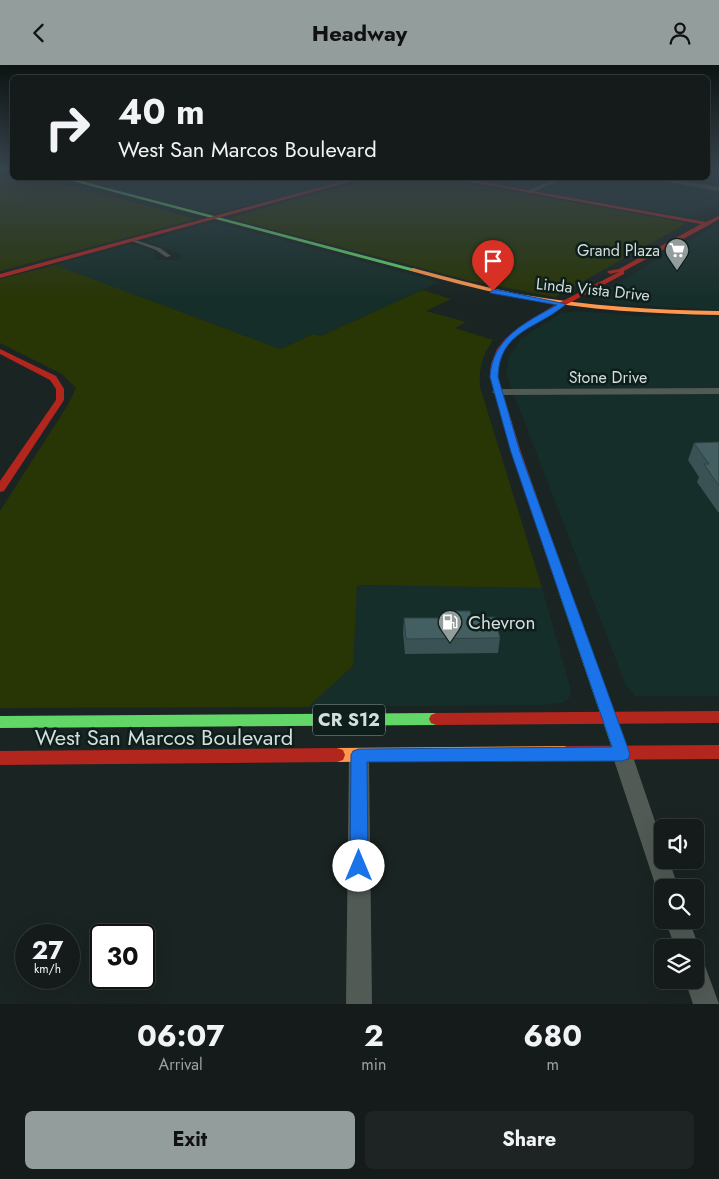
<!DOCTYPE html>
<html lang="en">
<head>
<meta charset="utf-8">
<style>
	:root { --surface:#141b1a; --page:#1d2423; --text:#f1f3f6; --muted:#9da1a2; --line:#333939; --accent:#939d9b }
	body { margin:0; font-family:Jost,sans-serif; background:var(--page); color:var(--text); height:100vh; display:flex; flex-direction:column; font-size:19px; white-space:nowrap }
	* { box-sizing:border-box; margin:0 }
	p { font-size:16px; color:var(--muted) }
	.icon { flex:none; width:28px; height:28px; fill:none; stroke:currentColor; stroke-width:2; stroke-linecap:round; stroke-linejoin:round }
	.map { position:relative; height:939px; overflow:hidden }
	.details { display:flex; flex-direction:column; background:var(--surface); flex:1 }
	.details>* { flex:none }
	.top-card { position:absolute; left:10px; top:10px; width:700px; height:105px; border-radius:8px; box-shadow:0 5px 20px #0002,0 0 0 1px var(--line); background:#141b1a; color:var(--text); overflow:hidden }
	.fabs { position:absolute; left:654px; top:754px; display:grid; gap:10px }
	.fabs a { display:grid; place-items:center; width:50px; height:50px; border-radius:8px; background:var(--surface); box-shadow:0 5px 20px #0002,0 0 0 1px var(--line); font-size:25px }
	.speed { position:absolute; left:15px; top:859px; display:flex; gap:10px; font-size:25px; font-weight:700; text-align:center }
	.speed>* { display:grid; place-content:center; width:65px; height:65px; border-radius:50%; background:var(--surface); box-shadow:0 5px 20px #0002,0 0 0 1px var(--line); line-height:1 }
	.speed small { font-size:12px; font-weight:400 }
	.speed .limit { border:2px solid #111; border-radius:8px; background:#fff; color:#111 }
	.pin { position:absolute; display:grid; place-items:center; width:42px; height:42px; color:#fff; margin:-51px -21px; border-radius:50% 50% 50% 0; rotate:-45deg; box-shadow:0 0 5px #0007 }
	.pin .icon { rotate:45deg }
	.me { position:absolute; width:55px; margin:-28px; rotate:0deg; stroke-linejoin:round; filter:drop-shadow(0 0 4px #0008) }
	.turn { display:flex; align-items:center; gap:18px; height:105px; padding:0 25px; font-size:22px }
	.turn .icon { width:65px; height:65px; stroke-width:2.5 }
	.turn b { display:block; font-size:35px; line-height:42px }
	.eta { display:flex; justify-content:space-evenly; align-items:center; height:85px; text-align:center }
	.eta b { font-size:30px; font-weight:700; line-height:35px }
	.cta { display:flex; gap:10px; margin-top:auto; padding:10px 25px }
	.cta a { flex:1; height:58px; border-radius:8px; background:var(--accent); color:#111; font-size:20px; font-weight:700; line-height:58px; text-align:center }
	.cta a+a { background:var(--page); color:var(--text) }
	header { display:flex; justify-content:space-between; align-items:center; height:65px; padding:0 25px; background:var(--accent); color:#111; font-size:22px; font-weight:700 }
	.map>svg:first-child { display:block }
	.built { fill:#162e29 }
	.green { fill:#283505 }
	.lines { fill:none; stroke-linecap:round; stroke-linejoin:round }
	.street { fill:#515a54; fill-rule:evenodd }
	.fast { fill:#63d668; fill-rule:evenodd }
	.slow { fill:#ff974d; fill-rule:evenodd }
	.jam { fill:#b3261e; fill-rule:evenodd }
	.wall { fill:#3a5253 }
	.building { fill:#435f61; stroke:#2f4244 }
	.route { fill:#1a73e8; stroke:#114b97 }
	.labels { text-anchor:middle; stroke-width:5; stroke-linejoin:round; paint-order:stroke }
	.far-poi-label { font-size:16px; fill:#d4dedc; stroke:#0d1e1b; text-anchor:end }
	.far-street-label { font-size:16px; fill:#d4dedc; stroke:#0d1e1b }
	.shield { fill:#0d1e1b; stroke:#98a4a2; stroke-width:1 }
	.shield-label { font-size:18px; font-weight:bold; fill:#d4dedc }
	.poi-label { font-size:19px; fill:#d4dedc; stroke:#0d1e1b; text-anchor:start }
	.near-street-label { font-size:22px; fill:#d4dedc; stroke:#0d1e1b }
</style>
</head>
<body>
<header><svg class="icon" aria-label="back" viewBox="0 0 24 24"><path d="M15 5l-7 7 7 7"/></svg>Headway<svg class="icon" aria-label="person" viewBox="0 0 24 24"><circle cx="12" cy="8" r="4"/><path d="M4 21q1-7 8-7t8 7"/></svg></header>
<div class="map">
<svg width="719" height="939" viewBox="0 0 719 939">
	<rect width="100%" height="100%" fill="#1a2422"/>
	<g class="built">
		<path d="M708,103H719V138L693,153L461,113L708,112Z"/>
		<path d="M83,112L357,113L213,149L73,115Z"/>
		<path d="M207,158H218L439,217L321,271L314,269L280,284L53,200L131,179L153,185L156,195H177L183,190L146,176Z"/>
		<path d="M719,158V245L613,239L593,233Z"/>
		<path d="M577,246L641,251H719V631H635L626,621L506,309L509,291L522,273L561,248Z"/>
		<path d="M356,520L542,523L571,625L570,632L563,638L542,640L308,642L352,601Z"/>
	</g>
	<g class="green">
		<path d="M12,105V112L42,113L197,154L0,206V107Z"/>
		<path d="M433,112L682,157L685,159L555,232L467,215L229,153L373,113Z"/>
		<path d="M55,200L280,284L314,269L321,271L422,225L451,234L426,246L466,257L455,263L493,275C482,291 479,303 480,322L542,523L357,520L353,601L308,642L0,643V446L69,338L76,323L62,309L0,278V214Z"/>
	</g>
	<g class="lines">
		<g class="street">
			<path d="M639,112H654L719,122V126Z"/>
			<path d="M555,114L557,117L529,128L524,127Z"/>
			<path d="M132,174L160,183L171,191L166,192L156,185L132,176Z"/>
			<path d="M719,323V329L497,330L492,327L497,324Z"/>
			<path d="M622,681L629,683L632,689L662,777V795H669L678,822H662V831L659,830L656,822L612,689L615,683Z"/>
			<path d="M359,683L366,685L369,691L372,939H346L349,691L352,685Z"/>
			<path d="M665,855H689L699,882L695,890V882H675Z"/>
			<path d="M695,895L704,898L719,939H693L685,915H695Z"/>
		</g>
		<g class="fast">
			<path d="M12,103V104L0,106V104Z"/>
			<path d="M66,112L415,204L416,205L411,206L57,112Z"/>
			<path d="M564,521L568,522L570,525L630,689L628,694L622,696L616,694L614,689L558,525L560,522Z"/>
			<path d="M436,648L441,650L443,654L441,658L436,660L0,663V651Z"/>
		</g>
		<g class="slow">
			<path d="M413,203C450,213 487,223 525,230C589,241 654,245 719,246V250C653,249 587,245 522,233C484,226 448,216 411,206L410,205Z"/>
			<path d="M567,681L573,683L575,688L573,693L567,695L337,697L331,695L329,690L331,685L337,683Z"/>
		</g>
		<g class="jam">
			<path d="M358,112H367L0,213V209Z"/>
			<path d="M443,112H455L706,157L719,151V154L709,160L624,206V209L558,244L524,265L511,276L504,286L499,299L498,312L521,387L570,525L568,528H560L558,525L511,387L490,312L491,299L497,284L506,273L519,262L553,241L619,207L610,209L607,207L608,206L619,204L701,159Z"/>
			<path d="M0,284L56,311L64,324V335L4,426L0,427V416L56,335V324L50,315L0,289Z"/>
			<path d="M719,646V658L436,660L431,658L429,654L431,650L436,648Z"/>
			<path d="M719,680V694L567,695L561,693L559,688L561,683L567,681Z"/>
			<path d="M337,683L343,685L345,690L343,695L337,697L0,700V686Z"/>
		</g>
	</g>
	<g class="wall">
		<path d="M719,377V447H718L697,417L699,412L688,395L694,378Z"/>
		<path d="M451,546L471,553L500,573L498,588L405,589L403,568L404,553H451Z"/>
	</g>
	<g class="building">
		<path d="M719,377V421L704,399H709L694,378Z"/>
		<path d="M451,546H470L471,553L495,552L500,573L406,574L404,553H452Z"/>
	</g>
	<linearGradient id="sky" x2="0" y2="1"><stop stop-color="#0e1413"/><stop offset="0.44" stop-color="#38454f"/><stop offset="1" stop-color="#38454f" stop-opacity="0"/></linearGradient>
	<rect width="719" height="235" fill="url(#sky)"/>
	<path class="route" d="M493,224L566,239C538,264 499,265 498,312L520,387L630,689L628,694L622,696L367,697L368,801L365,807L359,810L352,807L350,801L351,690L353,686L359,684L612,682L511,387L490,312C492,273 526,257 557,240L490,228Z"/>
	<defs>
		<g id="supermarket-pin" transform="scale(1.25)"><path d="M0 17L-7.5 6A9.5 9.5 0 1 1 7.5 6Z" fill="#939d9b" stroke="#0d1e1b"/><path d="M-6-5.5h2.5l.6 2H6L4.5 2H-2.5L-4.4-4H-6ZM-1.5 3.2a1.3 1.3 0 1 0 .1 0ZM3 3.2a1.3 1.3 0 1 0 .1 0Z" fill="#fff"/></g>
		<g id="fuel-pin" transform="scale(1.25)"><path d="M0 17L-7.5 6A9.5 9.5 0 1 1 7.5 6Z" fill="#939d9b" stroke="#0d1e1b"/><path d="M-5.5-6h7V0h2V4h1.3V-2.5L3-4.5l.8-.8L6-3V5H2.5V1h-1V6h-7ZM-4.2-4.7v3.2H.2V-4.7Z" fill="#fff"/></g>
	</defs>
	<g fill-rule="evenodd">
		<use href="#supermarket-pin" x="677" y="185"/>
		<use href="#fuel-pin" x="450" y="557"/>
	</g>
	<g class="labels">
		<g class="far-poi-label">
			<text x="660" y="191">Grand Plaza</text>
		</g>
		<g class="far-street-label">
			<text transform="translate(593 224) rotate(6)" y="6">Linda Vista Drive</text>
			<text x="608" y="318">Stone Drive</text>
		</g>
		<rect class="shield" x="313" y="639.5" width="72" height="31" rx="4"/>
		<g class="shield-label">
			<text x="349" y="661">CR S12</text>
		</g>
		<g class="poi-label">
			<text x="468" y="564">Chevron</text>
		</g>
		<g class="near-street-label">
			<text x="164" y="680">West San Marcos Boulevard</text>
		</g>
	</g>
</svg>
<div class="fabs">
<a><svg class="icon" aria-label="sound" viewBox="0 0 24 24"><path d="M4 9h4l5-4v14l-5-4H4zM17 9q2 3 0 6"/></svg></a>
<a><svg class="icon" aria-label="search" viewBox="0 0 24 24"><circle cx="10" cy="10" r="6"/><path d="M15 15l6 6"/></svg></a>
<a><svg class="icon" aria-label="layers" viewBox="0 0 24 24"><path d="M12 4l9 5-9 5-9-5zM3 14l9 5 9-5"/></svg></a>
</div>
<div class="speed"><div>27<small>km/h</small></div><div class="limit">30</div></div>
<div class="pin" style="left:493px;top:226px;background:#d93025"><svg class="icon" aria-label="arrive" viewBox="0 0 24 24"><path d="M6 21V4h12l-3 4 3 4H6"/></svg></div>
<svg class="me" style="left:359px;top:801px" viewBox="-20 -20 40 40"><circle r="19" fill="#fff"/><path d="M0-13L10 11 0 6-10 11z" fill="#1a73e8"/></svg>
<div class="top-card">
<div class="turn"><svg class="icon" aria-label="right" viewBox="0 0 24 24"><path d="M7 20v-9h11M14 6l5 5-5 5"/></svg><div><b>40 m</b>West San Marcos Boulevard</div></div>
</div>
</div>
<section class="details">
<div class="eta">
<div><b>06:07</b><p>Arrival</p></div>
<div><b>2</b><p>min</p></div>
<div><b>680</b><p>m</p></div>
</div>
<div class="cta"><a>Exit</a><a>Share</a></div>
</section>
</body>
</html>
